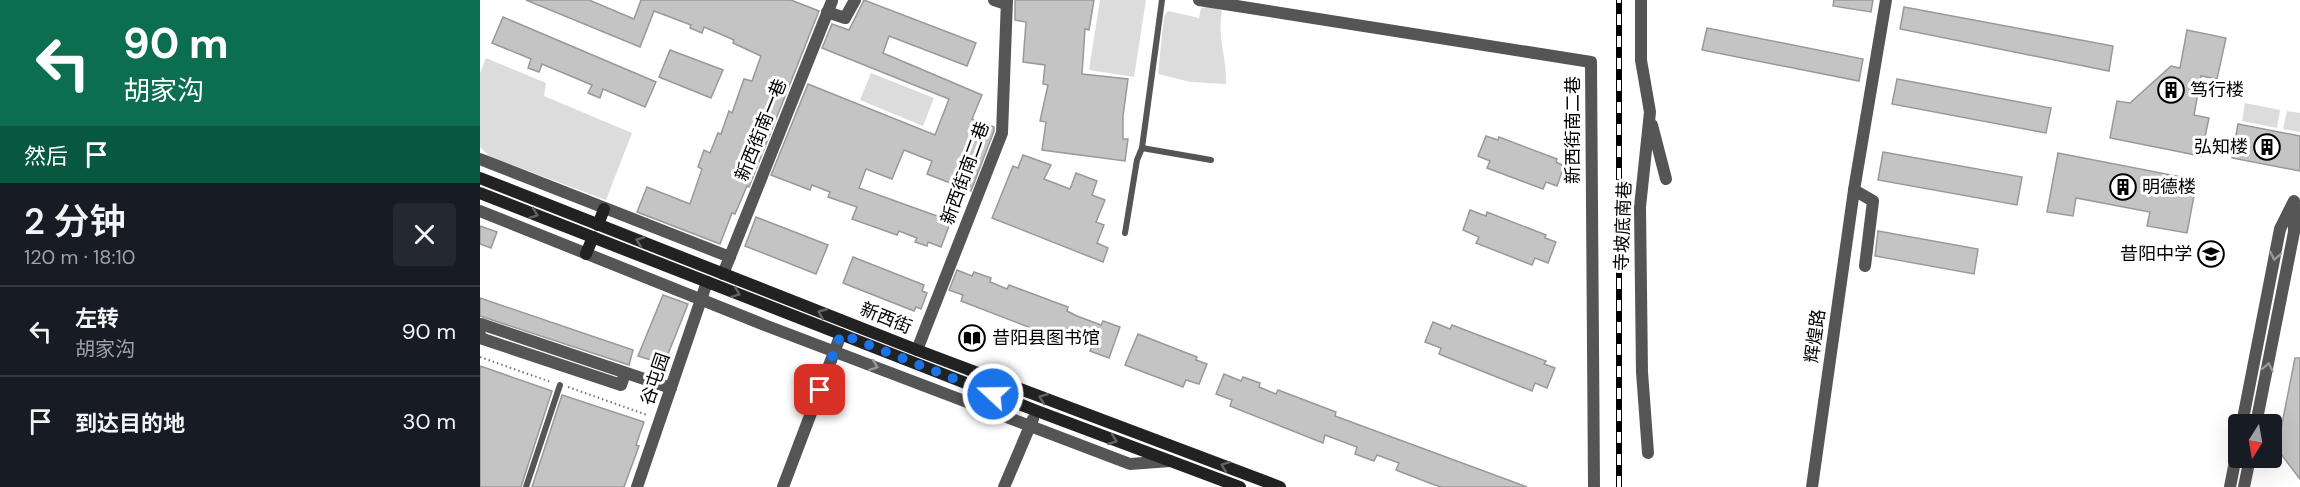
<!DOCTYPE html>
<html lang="zh">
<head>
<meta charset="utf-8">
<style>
	:root { --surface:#171b24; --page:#242831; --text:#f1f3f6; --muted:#9ea1a6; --line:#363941 }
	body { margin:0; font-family:"DM Sans","Noto Sans SC",sans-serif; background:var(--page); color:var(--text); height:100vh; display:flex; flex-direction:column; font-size:22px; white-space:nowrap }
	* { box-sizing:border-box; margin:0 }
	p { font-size:20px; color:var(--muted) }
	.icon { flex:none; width:33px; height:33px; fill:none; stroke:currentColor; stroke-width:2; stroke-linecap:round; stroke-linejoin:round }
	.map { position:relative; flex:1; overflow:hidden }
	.sheet { display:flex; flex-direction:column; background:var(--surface); width:480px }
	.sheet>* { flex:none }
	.guide { background:#0b6e4f; color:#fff; overflow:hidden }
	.needle { width:39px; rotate:191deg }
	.fabs { position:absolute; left:1748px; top:414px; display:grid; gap:12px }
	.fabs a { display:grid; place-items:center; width:54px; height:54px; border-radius:6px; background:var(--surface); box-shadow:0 6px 24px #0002; font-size:30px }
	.pin { position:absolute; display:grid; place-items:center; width:51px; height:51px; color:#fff; margin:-26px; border-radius:12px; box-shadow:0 3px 9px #0006 }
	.me { position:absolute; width:66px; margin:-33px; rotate:291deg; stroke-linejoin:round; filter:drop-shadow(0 0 4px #0008) }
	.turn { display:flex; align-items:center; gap:21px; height:126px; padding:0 24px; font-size:27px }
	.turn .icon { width:78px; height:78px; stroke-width:2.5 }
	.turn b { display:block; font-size:42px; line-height:51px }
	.then { display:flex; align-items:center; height:57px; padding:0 24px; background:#0003; gap:12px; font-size:22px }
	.round { display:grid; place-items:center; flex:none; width:63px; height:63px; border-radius:6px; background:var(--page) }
	.overview { display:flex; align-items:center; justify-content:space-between; height:102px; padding:0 24px }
	h1 { font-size:36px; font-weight:600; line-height:45px }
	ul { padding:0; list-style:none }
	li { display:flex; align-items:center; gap:18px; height:90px; padding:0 24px; border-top:2px solid var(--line) }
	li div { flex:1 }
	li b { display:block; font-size:22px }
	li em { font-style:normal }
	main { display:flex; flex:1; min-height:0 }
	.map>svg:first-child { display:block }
	.green { fill:#dcdcdc }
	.building { fill:#c4c4c4; stroke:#999; stroke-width:1.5 }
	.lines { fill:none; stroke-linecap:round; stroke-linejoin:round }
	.path { stroke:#777; stroke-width:2; stroke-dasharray:1.5 3; stroke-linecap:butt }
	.service { stroke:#555; stroke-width:6 }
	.minor { stroke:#555; stroke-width:12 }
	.tertiary { stroke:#555; stroke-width:12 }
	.secondary { stroke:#222; stroke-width:12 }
	.rail-casing { stroke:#000; stroke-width:6 }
	.rail { stroke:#fff; stroke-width:4; stroke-dasharray:11; stroke-linecap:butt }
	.oneway { stroke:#646464 }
	.oneway2 { stroke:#999 }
	.route { stroke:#1a73e8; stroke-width:10; stroke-dasharray:0 18 }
	.labels { text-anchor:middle; stroke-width:6; stroke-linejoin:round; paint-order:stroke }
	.poi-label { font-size:18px; fill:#000; stroke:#fff; text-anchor:start }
	.street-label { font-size:18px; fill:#000; stroke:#fff }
</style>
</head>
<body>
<main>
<section class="sheet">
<div class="guide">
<div class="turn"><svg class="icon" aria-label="left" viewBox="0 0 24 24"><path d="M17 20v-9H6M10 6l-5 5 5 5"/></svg><div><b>90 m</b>胡家沟</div></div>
<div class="then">然后<svg class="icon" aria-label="arrive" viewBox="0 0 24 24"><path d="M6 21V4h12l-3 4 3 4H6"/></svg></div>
</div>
<div class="overview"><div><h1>2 分钟</h1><p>120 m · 18:10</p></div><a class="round"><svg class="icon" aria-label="close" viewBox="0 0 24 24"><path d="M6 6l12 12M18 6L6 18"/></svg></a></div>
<ul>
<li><svg class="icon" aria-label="left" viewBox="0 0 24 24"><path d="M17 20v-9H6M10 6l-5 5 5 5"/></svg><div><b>左转</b><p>胡家沟</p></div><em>90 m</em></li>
<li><svg class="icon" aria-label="arrive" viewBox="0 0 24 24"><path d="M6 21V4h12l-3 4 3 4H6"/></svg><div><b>到达目的地</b></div><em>30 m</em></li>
</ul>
</section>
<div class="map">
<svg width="1820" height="487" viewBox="0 0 1820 487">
	<rect width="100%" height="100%" fill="#fff"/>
	<g class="green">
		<path d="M620,0H666L654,77L609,70Z"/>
		<path d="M732,6L742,11C737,40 747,56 746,84L711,82L678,74L684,16L688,11L719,18L721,8Z"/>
		<path d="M6,58L66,83L64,96L152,133L126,200L9,156L0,147V73Z"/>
		<path d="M391,73L454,98L443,126L380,100Z"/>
		<path d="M1765,103L1800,110L1797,128L1762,121Z"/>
		<path d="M1807,111L1820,113V132L1803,129Z"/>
	</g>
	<g class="building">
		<path d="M46,0H109L154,19L161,0H311L339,11L269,187L267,186L255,214L252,213L240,244L157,212L167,187L210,204L222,169L218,167L224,150L230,153L238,133L241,134L249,111L252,113L264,79L272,81L281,56L253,43L254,40L224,27L222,33L210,28L211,25L174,11L160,47Z"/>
		<path d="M384,0L496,43L487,66L409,36L403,53L502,95L492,119L514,127V131L491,191L447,174L452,161L424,150L412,179L386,169L379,188L471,221L461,247L448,242L447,246L435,242L437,238L419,231L417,235L372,219L377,207L348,197L350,192L332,185L330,190L291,175L328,84L455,135L469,99L342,48L352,24L369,30Z"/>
		<path d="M535,0H614L609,30L605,29L602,74L648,79L643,116V139H648L645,161L562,150L566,122L560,121L568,85L563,84L565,65L543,62L546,22L535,20Z"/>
		<path d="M1354,0H1393L1391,12L1353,6Z"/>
		<path d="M1424,7L1633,46L1629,71L1420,29Z"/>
		<path d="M23,17L176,82L165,107L123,89L120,98L108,93L112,85L62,64L59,72L48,68L51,59L12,43Z"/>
		<path d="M1227,28L1383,59L1379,81L1222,50Z"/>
		<path d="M1707,30L1746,38L1737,79L1721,76L1714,115L1729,118L1721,156L1630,138L1637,101L1650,103L1691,66L1700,68Z"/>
		<path d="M190,50L243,70L231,98L179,77Z"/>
		<path d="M1417,79L1571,108L1566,133L1412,104Z"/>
		<path d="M1758,124L1820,136V171L1752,158Z"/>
		<path d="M1006,136L1018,140L1019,137L1077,159L1076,162L1084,166L1077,186L1066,182L1063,189L1007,168L1010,161L998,156Z"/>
		<path d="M1403,152L1542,177L1537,205L1398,180Z"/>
		<path d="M1578,153L1717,180L1707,233L1667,226L1670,212L1596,198L1593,216L1567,212Z"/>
		<path d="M543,155L571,165L564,179L590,189L596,173L617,181L612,195L625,200L616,222L624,225L617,243L628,248L623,262L512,218L533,166L538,168Z"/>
		<path d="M990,210L1006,216L1007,212L1066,235L1065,238L1076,242L1068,263L1055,258L1052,265L996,243L999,237L983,230Z"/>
		<path d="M276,217L348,245L336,274L265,246Z"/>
		<path d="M0,226L17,232L11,248L0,244Z"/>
		<path d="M1398,231L1498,249L1494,274L1395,256Z"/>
		<path d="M373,257L444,285L442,291L447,293L441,309L436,307L434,311L363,283Z"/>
		<path d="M477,270L492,276L494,272L511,278L510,282L527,289L529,285L588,307L587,311L597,316L621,325L623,321L640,327L629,358L610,351L612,344L596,338L577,330L574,337L481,301L483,295L469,290Z"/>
		<path d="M183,295L208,304L184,364L158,356Z"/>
		<path d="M0,298L153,350L149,365L0,316Z"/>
		<path d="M953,322L970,329L972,325L1066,361L1064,364L1075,368L1067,388L1055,383L1052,391L959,354L961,348L945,342Z"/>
		<path d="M658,334L717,357L716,360L727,364L719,384L706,380L703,387L645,365Z"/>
		<path d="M1815,358H1820V479L1797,449Z"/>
		<path d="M0,366L72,391L41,487H0Z"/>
		<path d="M744,374L761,381L763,377L780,383L779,387L796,394L798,390L856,412L855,416L1047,487H961L952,484L916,470L919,463L897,455L894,461L875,454L877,447L845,435L843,443L750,406L752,400L736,394Z"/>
		<path d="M82,395L164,422L156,445L159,446L144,487H52Z"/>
	</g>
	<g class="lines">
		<g class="path">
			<path d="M0,357L71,382"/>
			<path d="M88,387L167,415"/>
		</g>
		<g class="service">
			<path d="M682,0L662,148L731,160"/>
			<path d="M645,233L657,160L662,148"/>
			<path d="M46,487L80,385"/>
		</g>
		<g class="minor">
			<path d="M514,0L526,4"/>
			<path d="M719,0L1111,62L1114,487"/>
			<path d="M1161,0V60L1170,112L1160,207L1162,372L1168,453"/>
			<path d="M347,12L365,18L375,0"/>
			<path d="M1172,125L1186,179"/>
			<path d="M1385,266L1393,201L1374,190L1406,0"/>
			<path d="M243,274L352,1"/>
			<path d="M0,328L1,324L191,388"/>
			<path d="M0,335L3,339L141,385L145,373"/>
			<path d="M437,350L522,133L527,0"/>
			<path d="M1762,424L1800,229L1814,201"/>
			<path d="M1776,424L1814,232V204"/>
			<path d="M157,487L227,282"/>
			<path d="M303,487L361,334"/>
			<path d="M1750,487L1758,446"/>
			<path d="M1764,487L1770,458"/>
		</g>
		<g class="tertiary">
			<path d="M0,159L250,257"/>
			<path d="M0,211L287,326L650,464L690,461"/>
			<path d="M524,487L553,419"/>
			<path d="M1332,487L1374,190"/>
		</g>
		<g class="secondary">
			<path d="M0,178L437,350L800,487"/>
			<path d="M0,193L557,411L760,487"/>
			<path d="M118,225L124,209"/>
			<path d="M106,254L113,237"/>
		</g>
		<g class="rail-casing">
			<path id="rail" d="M1139,487V0"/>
		</g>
		<use href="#rail" class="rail"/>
	</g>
	<defs><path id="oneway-chevron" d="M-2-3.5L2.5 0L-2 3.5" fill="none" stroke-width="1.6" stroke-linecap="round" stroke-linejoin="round" transform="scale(1.5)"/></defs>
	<g class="oneway">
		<use href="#oneway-chevron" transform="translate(54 214) rotate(21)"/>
		<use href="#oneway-chevron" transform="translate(160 241) rotate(-159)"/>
		<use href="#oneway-chevron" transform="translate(256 293) rotate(21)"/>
		<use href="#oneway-chevron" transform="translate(342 313) rotate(-158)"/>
		<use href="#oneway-chevron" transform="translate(563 398) rotate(-159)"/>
		<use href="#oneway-chevron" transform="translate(633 440) rotate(20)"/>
		<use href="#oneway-chevron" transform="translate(745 466) rotate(-159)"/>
	</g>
	<g class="oneway2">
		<use href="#oneway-chevron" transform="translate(1795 256) rotate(101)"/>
		<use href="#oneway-chevron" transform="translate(394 366) rotate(21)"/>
		<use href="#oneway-chevron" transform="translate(1788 367) rotate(-79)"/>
	</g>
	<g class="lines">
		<path class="route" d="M340,390L361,334L513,394"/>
	</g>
	<defs>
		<g id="building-ring" transform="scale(1.35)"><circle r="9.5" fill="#fff" stroke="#000" stroke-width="1.5"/><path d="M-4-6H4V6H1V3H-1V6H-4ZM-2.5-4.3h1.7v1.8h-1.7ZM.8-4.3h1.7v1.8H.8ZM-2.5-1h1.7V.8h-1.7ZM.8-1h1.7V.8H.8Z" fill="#000"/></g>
		<g id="school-ring" transform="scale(1.35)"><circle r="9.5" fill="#fff" stroke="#000" stroke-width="1.5"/><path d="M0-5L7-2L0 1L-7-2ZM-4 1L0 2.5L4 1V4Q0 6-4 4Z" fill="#000"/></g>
		<g id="library-ring" transform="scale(1.35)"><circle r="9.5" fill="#fff" stroke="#000" stroke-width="1.5"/><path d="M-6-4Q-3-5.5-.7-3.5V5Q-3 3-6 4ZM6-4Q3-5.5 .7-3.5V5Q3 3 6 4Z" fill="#000"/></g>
	</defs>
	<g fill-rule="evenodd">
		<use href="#building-ring" x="1691" y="90"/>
		<use href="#building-ring" x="1787" y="147"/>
		<use href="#building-ring" x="1643" y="187"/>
		<use href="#school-ring" x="1731" y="254"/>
		<use href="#library-ring" x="492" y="338"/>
	</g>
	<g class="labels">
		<g class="poi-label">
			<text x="1710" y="96">笃行楼</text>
			<text x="1768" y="153" text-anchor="end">弘知楼</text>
			<text x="1662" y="193">明德楼</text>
			<text x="1712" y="260" text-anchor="end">昔阳中学</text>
			<text x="512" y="344">昔阳县图书馆</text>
		</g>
		<g class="street-label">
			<text transform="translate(281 130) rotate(-68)" y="6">新西街南一巷</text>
			<text transform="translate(1093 130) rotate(-90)" y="6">新西街南二巷</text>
			<text transform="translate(485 173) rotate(-70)" y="6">新西街南二巷</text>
			<text transform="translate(1143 226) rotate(-88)" y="6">寺坡底南巷</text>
			<text transform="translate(406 318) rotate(22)" y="6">新西街</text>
			<text transform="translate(1335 336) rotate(-82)" y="6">辉煌路</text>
			<text transform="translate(175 379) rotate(-71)" y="6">谷屯园</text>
		</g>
	</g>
</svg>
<div class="fabs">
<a><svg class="needle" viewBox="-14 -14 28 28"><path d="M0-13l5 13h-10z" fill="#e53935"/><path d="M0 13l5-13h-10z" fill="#9ea1a6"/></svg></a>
</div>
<div class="pin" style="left:340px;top:390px;background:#d93025"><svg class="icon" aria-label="arrive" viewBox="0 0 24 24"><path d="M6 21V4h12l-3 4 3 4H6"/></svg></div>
<svg class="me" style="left:513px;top:394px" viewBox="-20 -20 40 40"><circle r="17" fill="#1a73e8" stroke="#fff" stroke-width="3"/><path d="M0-11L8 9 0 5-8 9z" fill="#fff"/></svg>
</div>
</main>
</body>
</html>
